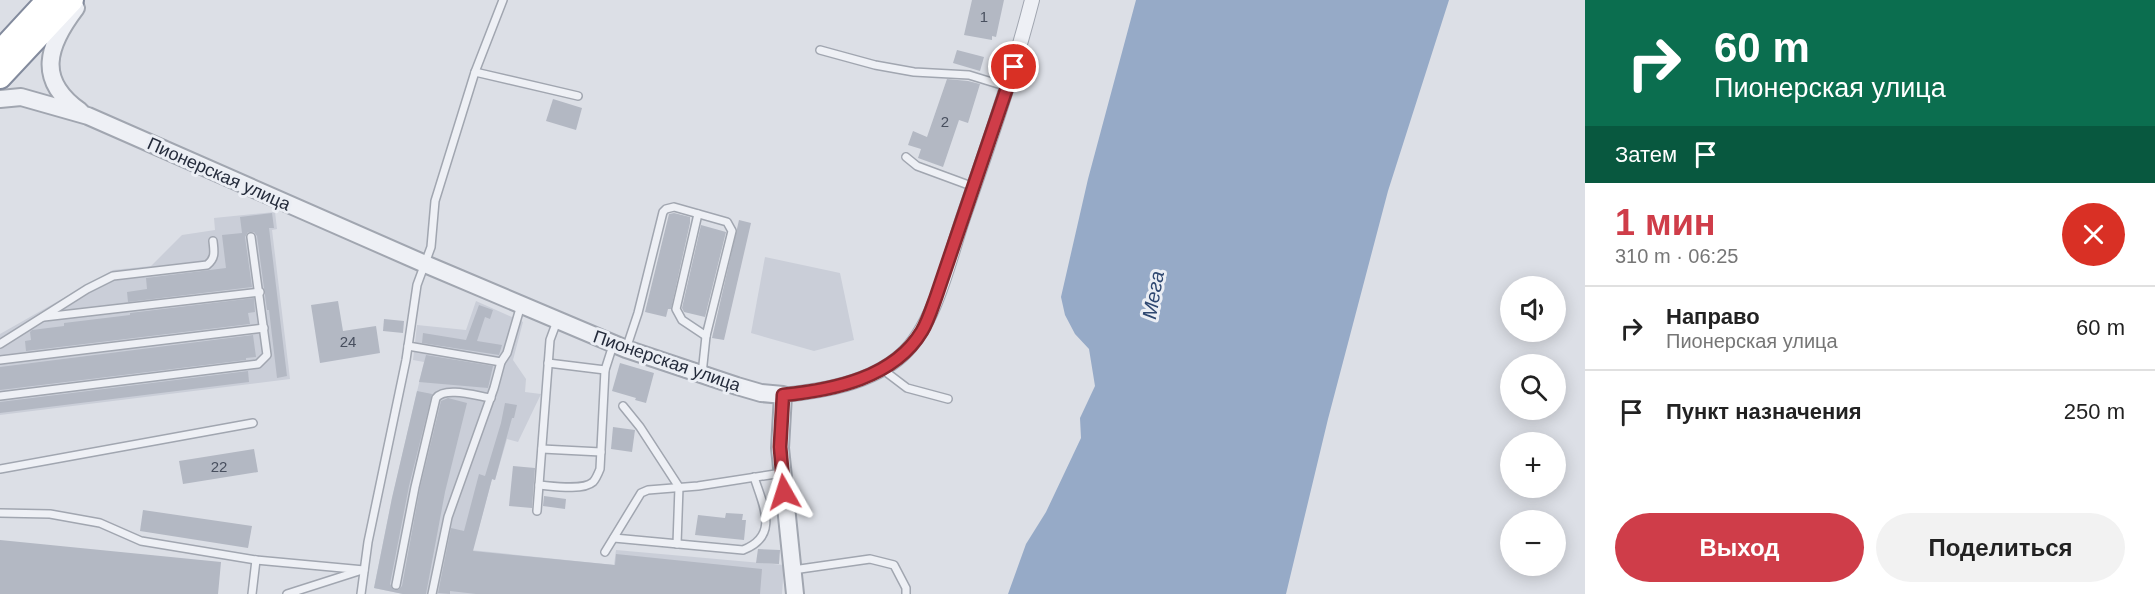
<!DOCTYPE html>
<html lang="ru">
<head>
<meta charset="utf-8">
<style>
	:root { --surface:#fff; --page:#f2f2f2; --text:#222; --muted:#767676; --line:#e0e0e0; --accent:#cf3d49 }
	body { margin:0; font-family:Arial,sans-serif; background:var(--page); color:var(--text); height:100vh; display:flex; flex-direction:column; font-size:22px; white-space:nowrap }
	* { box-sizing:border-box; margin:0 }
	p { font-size:20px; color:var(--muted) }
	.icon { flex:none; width:33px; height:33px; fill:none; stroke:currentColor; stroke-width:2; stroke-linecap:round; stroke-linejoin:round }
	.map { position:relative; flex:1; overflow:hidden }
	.sheet { display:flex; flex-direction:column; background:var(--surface); width:570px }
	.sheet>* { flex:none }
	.guide { background:#0b6e4f; color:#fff; overflow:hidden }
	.buttons { position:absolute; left:1500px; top:276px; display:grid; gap:12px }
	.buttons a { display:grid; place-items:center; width:66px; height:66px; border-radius:50%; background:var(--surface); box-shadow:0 3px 15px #0003; font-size:30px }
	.pin { position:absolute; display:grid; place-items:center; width:51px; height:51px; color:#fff; margin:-26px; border:3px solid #fff; border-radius:50%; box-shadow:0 2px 6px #0007 }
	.me { position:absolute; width:66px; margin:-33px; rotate:354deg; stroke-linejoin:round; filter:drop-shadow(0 0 4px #0008) }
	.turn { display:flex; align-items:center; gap:21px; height:126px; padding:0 30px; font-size:27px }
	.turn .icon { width:78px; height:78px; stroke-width:2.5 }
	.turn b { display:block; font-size:42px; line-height:51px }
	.then { display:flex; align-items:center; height:57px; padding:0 30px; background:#0003; gap:12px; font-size:22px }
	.round { display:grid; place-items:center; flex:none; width:63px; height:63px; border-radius:32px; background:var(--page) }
	.headline { display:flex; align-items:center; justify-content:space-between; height:102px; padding:0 30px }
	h1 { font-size:36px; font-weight:800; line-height:45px; color:var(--accent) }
	.button { display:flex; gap:12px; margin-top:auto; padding:12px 30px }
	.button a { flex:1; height:69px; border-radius:36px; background:var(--accent); color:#fff; font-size:24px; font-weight:800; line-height:69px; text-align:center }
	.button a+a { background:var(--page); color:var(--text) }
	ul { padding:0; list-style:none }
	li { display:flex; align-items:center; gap:18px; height:84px; padding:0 30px; border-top:2px solid var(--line) }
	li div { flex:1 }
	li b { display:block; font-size:22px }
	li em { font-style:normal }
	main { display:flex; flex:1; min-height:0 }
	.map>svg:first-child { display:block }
	.built { fill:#caced8 }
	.water { fill:#96aac7 }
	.building { fill:#b3b8c3 }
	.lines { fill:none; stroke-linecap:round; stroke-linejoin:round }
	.service-casing { stroke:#a1a6b0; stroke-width:10 }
	.minor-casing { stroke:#a1a6b0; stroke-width:16 }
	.tertiary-casing { stroke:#a1a6b0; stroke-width:20 }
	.trunk-casing { stroke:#838b9d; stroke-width:26 }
	.service { stroke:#eef0f5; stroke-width:7 }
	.minor { stroke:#eef0f5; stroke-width:14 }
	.tertiary { stroke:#eef0f5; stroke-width:16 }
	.trunk { stroke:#fff; stroke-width:22 }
	.route-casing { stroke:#87282f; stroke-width:15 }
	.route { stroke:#cf3d49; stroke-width:10 }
	.labels { text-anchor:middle; stroke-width:6; stroke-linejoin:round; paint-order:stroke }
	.number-label { font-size:15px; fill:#484f5e }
	.street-label { font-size:18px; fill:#252c3c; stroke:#ebeef4 }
	.water-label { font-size:20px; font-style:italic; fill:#2f4871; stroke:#ebeef4 }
</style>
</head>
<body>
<main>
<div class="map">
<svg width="1585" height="594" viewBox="0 0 1585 594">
	<rect width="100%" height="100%" fill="#dcdfe6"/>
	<g class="built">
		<path d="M275,212L277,229L272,230L290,379L0,415V334L113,270L151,266L182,235L215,230L214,218Z"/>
		<path d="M765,257L840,273L854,340L814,351L751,333Z"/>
		<path d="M476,301L523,322L513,360L526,379L525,392L541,394L518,442L507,439L495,480L492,479L477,535L464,532L461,549L614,565L616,550L784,565L782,594H403L374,588L392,498L424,362L413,360L417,325L466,330Z"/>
	</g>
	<path class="water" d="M1136,0H1449L1388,191L1328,419L1286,594H1008L1026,544L1046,512L1081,438L1080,418L1095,386L1089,349L1075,334L1065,315L1061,297L1088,179Z"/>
	<g class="building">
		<path d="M972,0H1004L996,37L992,36V40L964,35Z"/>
		<path d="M957,50L984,57L980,71L953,63Z"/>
		<path d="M947,79L968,81L980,84L968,123L959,120L943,167L918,158L921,149L908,145L913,131L927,137Z"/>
		<path d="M553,99L582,108L576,130L546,121Z"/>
		<path d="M272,213L274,228H269L287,376L277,378L269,310H267L257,236L254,232H248L245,237L252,287L128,302L127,292L147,289L146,278L226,268L222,235L242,233L240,217Z"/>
		<path d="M674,213L690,217V223L671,309H668L666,317L645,312L669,214Z"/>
		<path d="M739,220L751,223L724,340L712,338Z"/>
		<path d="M701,225L726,232L705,317L684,312L682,308Z"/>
		<path d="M254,298L255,312L248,313L250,324L26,351L25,341L31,340L30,332L32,330L64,326V323L130,315V313Z"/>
		<path d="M338,301L343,331L376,326L380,353L320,363L311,305Z"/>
		<path d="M479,305L493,310L490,319L485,317L477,341L502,345L499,355L422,343L423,333L466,340Z"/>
		<path d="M384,319L404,321L403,333L383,331Z"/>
		<path d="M253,335L256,357L246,358V360L0,390V367Z"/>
		<path d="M426,355L493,366L488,388L419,382Z"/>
		<path d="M620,363L654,373L646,403L635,400L636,398L612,391Z"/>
		<path d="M248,371L249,382L0,413V402Z"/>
		<path d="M417,391L432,394L409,486L390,584L394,590H398L402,586L420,488L441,401L448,398L467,403L445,492L426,594H403L374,588L392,498Z"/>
		<path d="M505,403L517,405L514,418H512L495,480L492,479L473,551L615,565L616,554L762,569L760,594H476L450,591V594L438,593L451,528L464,531L479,474L485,476L501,423Z"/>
		<path d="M613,427L635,430L632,452L611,449Z"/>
		<path d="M254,449L258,472L183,484L179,461Z"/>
		<path d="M513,466L535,468L532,508L509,506Z"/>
		<path d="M544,496L566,499L565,509L543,506Z"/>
		<path d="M143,510L252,526L248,548L140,531Z"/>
		<path d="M726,513L743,514L742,520H746L744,540L695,535L698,515L725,518Z"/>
		<path d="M0,540L221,562L218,594H0Z"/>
		<path d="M758,549L780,550L779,564L756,563Z"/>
	</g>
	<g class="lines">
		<g class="service-casing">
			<g id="service">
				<path d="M820,50L875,65L914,72L969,75L1008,87"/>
				<path d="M475,72L578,96"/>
				<path d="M906,157L917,166L974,187"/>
				<path d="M698,214L676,309L682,320L706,336"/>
				<path d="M44,317L260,292"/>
				<path d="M0,344L87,289L113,276L207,265C216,258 214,251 213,241"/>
				<path d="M408,346L501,362"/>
				<path d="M626,349L638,313L663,212L666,209L674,207L727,222L732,231L706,336L702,374"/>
				<path d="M0,360L264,328"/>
				<path d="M548,363L605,370"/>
				<path d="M882,369L907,388L948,399"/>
				<path d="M0,396L258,364L267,355L251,237"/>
				<path d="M623,406L640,427L679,487L677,544"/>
				<path d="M542,449L601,452"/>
				<path d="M0,469L253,423"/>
				<path d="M539,485C552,486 583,491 593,482C596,479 598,474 600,469L605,370L613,345"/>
				<path d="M537,511L550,340L557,321"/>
				<path d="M0,513L50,514L100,523L141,541L256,560L364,570"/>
				<path d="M614,538L743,550C780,536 763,505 754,477"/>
				<path d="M605,552L641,493L648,490L698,486L782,473"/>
				<path d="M793,570L870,559L894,565L906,588V594"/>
				<path d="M396,585L415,487L436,398C445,386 477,396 491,398"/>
				<path d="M252,594L256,560"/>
				<path d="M287,594L359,571"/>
				<path d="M361,594L368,542L406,360L417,285L431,247L435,201L475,72L503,0"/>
				<path d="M432,594L448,517L494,388L501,362L507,353L521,305"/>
			</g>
		</g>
		<g class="minor-casing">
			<path id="minor" d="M783,395C823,391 871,383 902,355C935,325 949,259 963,218C988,146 1013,74 1032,0"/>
		</g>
		<g class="tertiary-casing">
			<g id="tertiary">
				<path d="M76,8C47,46 36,80 80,111"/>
				<path d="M0,99L21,97L88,116L425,264L626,349L737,386L761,393L783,395L780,448L795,594"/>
			</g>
		</g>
		<g class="trunk-casing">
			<g id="trunk">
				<path d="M0,52L48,0"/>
				<path d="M0,77L72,0"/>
			</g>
		</g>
		<use href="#service" class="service"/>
		<use href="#minor" class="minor"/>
		<use href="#tertiary" class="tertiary"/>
		<use href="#trunk" class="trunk"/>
	</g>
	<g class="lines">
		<g class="route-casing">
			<path id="route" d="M784,492L780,447L783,395C833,390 894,378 922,331C928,321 932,308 936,297L1014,67"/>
		</g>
		<use href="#route" class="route"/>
	</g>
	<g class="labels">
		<g class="number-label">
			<text x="984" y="22">1</text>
			<text x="945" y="127">2</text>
			<text x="348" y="347">24</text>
			<text x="219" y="472">22</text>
		</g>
		<g class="street-label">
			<text transform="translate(219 174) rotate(24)" y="6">Пионерская улица</text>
			<text transform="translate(667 361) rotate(19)" y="6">Пионерская улица</text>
		</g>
		<g class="water-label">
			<text transform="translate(1153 295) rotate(-80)" y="7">Мега</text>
		</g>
	</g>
</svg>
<div class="buttons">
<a><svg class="icon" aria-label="sound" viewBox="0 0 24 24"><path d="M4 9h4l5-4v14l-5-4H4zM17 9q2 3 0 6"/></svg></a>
<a><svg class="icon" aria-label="search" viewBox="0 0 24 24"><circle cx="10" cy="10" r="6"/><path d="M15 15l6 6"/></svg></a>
<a>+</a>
<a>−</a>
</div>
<div class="pin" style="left:1014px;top:67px;background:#d93025"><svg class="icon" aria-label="arrive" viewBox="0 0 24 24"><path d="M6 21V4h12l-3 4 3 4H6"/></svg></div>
<svg class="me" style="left:784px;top:492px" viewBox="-20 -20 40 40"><path d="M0-17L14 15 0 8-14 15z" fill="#cf3d49" stroke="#fff" stroke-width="4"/></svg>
</div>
<section class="sheet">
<div class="guide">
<div class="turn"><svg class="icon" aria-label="right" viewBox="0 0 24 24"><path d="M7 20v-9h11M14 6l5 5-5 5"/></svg><div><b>60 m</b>Пионерская улица</div></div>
<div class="then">Затем<svg class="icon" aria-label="arrive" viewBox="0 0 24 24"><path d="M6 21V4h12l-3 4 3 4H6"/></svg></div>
</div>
<div class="headline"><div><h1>1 мин</h1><p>310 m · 06:25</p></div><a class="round" style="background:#d93025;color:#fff"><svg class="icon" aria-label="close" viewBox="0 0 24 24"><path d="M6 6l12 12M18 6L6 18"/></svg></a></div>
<ul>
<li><svg class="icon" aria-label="right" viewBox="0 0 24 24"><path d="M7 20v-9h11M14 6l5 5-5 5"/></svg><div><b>Направо</b><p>Пионерская улица</p></div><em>60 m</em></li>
<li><svg class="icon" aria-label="arrive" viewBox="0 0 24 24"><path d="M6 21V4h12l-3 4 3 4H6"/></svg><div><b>Пункт назначения</b></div><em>250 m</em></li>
</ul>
<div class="button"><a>Выход</a><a>Поделиться</a></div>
</section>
</main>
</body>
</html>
